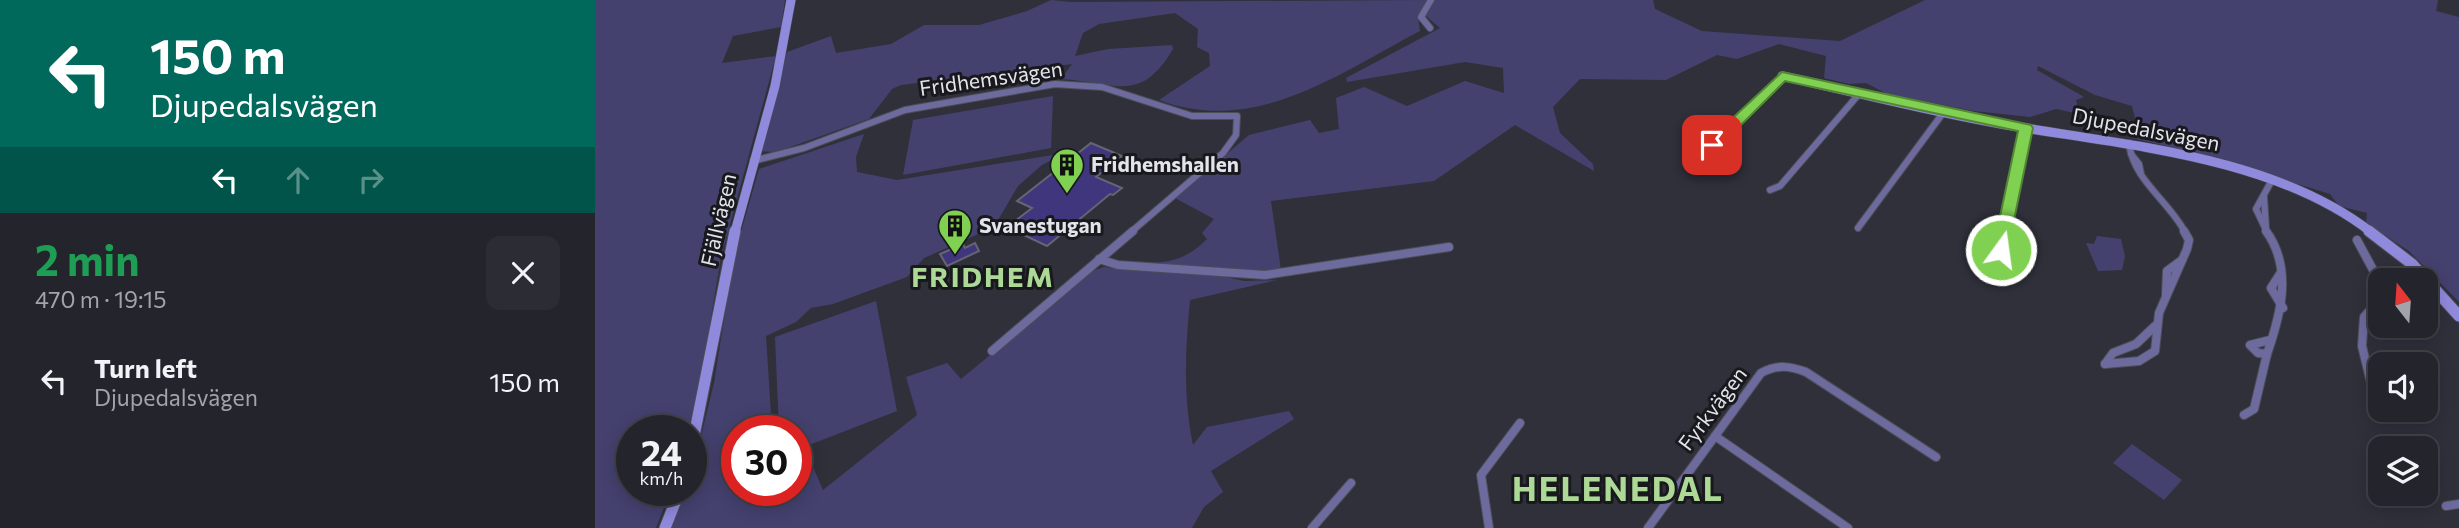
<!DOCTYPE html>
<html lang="en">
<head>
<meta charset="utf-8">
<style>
	:root { --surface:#24242c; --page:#2c2c34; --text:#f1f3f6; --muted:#a3a4a9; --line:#414148 }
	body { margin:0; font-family:Commissioner,sans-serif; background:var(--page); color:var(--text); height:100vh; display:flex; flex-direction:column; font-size:26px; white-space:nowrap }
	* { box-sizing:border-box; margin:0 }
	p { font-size:23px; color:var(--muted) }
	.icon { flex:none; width:38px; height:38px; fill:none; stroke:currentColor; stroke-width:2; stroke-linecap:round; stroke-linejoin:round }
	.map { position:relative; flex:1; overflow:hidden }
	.side { display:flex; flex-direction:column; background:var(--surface); width:595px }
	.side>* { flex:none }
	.hud { background:#00695c; color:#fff; overflow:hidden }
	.needle { width:46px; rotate:343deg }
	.tools { position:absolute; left:1773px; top:268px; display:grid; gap:14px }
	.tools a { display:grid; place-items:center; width:70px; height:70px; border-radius:14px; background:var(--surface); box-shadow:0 4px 18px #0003,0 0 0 2px var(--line); font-size:35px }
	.speed { position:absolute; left:21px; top:415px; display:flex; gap:14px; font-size:35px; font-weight:700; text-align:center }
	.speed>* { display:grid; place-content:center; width:91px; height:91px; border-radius:50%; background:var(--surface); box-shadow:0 4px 18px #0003,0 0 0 2px var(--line); line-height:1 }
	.speed small { font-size:18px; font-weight:400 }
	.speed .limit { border:10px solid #d22; background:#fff; color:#111 }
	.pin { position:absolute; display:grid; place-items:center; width:60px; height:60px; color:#fff; margin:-30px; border-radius:14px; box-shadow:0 4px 10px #0006 }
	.me { position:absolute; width:77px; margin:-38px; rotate:14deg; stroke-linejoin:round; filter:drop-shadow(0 0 5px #0008) }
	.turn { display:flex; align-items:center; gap:24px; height:147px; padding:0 35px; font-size:32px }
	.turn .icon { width:91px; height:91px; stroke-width:2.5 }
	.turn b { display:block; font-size:49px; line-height:60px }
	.lanes { display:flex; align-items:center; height:66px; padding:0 35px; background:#0003; justify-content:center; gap:35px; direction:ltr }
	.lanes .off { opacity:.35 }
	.round { display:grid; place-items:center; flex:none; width:74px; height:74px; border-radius:14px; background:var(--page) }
	.summary { display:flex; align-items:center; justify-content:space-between; height:119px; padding:0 35px }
	h1 { font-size:42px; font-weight:700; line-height:52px; color:#1e9e55 }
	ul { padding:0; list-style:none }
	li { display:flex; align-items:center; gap:21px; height:98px; padding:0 35px }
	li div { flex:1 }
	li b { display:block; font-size:26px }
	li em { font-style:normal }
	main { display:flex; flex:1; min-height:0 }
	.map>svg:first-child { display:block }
	.green { fill:#44416f }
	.building { fill:#40367d; stroke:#656572; stroke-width:2 }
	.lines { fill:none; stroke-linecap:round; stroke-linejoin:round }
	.street-far1-casing { stroke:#4d4d57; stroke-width:8 }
	.street-casing { stroke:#4d4d57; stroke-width:10 }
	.secondary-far1-casing { stroke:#4d4d57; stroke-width:10 }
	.secondary-casing { stroke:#4d4d57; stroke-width:13 }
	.street-far1 { stroke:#6d6b9e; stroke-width:6 }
	.street { stroke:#6d6b9e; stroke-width:8 }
	.secondary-far1 { stroke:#908adc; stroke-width:9 }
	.secondary { stroke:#908adc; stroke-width:11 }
	.route { fill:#80d051; stroke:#538735; stroke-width:2 }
	.labels { text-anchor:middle; stroke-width:6; stroke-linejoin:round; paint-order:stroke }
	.street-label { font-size:21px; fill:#e3e3eb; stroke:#18181d }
	.poi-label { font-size:21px; font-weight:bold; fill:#e3e3eb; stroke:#18181d; text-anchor:start }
	.district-label { font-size:28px; font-weight:bold; letter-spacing:2px; fill:#add997; stroke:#18181d }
	.near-district-label { font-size:33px; font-weight:bold; letter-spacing:2px; fill:#add997; stroke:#18181d }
</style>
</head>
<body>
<main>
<section class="side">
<div class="hud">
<div class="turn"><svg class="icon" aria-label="left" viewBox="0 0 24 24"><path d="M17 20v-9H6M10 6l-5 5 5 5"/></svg><div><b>150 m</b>Djupedalsvägen</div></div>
<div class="lanes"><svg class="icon" aria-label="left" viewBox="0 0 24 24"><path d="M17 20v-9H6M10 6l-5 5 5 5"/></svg><svg class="icon off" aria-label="ahead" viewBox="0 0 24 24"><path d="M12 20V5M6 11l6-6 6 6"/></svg><svg class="icon off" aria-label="right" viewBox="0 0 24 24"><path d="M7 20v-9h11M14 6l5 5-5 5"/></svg></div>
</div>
<div class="summary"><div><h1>2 min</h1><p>470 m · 19:15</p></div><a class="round"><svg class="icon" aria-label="close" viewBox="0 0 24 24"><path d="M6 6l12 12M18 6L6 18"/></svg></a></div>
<ul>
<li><svg class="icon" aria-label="left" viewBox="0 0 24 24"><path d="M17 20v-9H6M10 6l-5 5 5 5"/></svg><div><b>Turn left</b><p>Djupedalsvägen</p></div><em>150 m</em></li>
</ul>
</section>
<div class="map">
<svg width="1864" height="528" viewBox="0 0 1864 528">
	<rect width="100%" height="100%" fill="#30303b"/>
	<g class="green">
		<path d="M0,0H190L186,27L138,36L127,63L181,56L126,257L105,384L93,430H37V490H76L61,528H0Z"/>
		<path d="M456,0L476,2L832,0L823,17L825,31C743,74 660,136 564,100L615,66L614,53L602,47L603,29L580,13L504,24L488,33L480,56L513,49L577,45L578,49C545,105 520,82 466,79L477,64L306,85L297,89L274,119L181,152L165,151L192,52L236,36L241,53L296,44L329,25H384L432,11Z"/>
		<path d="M840,0H1058L1060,9L1107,31L1245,41L1330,0H1843L1841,11L1864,17V302L1814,251L1771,223L1772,213L1744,206L1735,194L1605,154L1533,137L1532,133L1544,134L1537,106L1500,95L1443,66L1442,70L1489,97L1481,100L1484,114L1461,109L1435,117L1379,111L1292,94L1271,83L1254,84L1229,78L1231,56L1184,44L1142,59L1122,55L1071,80L985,79L958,107L965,133L998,164L999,171L920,125L839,181L676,201L686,270L631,277L649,281L682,280L595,300C590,350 588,397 598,445L612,427L694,411L699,419L616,471L628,492L609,507L597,528H76L92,490H96V477L119,383L139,256L164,169L269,134L261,157L262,172L302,180L470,153L447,165L423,186L399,227L329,258L312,277L238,304L216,308L201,322L171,336L177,430H142V490H201V466L215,460L228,490L322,415L311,377L352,363L366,379L497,271L509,267L520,268L521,262C559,263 583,268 612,239L607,233L619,219L580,198L654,135L715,120L724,133L744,129L741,98L769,87L812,106L870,81L909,93L908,68L870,62L752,82L751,78L845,28L831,16Z"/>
		<path d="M458,96L456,148L308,175L318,120Z"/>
		<path d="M1502,236L1526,239L1530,256L1527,270L1503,271L1491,243L1499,244Z"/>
		<path d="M281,301L302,411L201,450V430H184L180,337Z"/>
		<path d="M1537,444L1587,480L1569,500L1518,463Z"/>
	</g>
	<g class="building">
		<path d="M496,143L527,156L501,177L527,188L518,195L515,194L452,246L412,227L437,208L422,201Z"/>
		<path d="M380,243L384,251L352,266L345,254L368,244L370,248Z"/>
	</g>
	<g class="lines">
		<g class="street-far1-casing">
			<g id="street-far1">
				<path d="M835,28L826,17L836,0"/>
				<path d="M1534,143C1538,180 1573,200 1590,232"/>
				<path d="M1536,154L1544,164L1546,174"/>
				<path d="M1103,159L1187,76"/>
				<path d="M158,161L209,148L310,110L460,84L507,87L597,116H642L641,135L628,153L536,232"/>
				<path d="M1175,190L1185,186L1264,94"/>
				<path d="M1669,197L1671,228"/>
				<path d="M1263,228L1348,113"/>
				<path d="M1411,232L1431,128"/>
				<path d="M1672,232L1661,209L1677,180"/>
			</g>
		</g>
		<g class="street-casing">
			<g id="street">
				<path d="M1671,231C1698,268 1686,314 1672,354L1663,353L1655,345L1675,340"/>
				<path d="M1762,240L1783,279"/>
				<path d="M504,259L523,265L670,275L854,247"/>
				<path d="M1401,268L1411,231"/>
				<path d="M1685,274L1676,288L1688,308"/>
				<path d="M1571,295L1572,271L1587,260"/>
				<path d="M1770,326L1782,316L1781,303"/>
				<path d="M397,351L538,231"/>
				<path d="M1510,364L1544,361L1560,351L1564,313L1592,249L1594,240L1589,231"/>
				<path d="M1510,364L1518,353L1541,344L1560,326"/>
				<path d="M1782,408L1767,346L1769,317L1781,303L1783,279"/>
				<path d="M1649,415L1659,409L1672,354"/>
				<path d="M1120,436L1253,528"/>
				<path d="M1851,506L1864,504"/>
				<path d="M717,528L756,483"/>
				<path d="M894,528L886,475L925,423"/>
				<path d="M1053,528L1166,373C1182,364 1195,366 1211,372L1341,457"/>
			</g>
		</g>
		<g class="secondary-far1-casing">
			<g id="secondary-far1">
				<path d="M1187,76C1260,92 1332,111 1406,124C1526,145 1677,155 1776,232"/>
				<path d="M140,232L180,86L196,0"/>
			</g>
		</g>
		<g class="secondary-casing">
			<g id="secondary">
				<path d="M1774,231L1817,264L1864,316"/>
				<path d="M96,451L140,231"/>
				<path d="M70,528L85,490"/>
			</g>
		</g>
		<use href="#street-far1" class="street-far1"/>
		<use href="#street" class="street"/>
		<use href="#secondary-far1" class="secondary-far1"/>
		<use href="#secondary" class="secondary"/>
	</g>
	<path class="route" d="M1187,72L1436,125L1438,128L1412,254H1401L1398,250L1423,131L1190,81L1122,149H1112V142Z"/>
	<defs>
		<g id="building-pin" transform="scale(1.75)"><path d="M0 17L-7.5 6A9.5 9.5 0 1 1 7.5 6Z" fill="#80d051" stroke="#18181d"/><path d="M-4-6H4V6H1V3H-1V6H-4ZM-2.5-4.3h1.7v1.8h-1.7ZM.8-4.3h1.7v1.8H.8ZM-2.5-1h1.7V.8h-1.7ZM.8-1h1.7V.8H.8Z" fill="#111"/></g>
	</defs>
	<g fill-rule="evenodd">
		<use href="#building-pin" x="472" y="165"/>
		<use href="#building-pin" x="360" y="226"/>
	</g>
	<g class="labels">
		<g class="street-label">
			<text transform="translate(396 79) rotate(-8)" y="7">Fridhemsvägen</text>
			<text transform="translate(1551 130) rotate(11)" y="7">Djupedalsvägen</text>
			<text transform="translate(124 220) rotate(-77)" y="7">Fjällvägen</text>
			<text transform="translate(1118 409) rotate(-53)" y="7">Fyrkvägen</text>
		</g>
		<g class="poi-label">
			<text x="496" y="172">Fridhemshallen</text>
			<text x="384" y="233">Svanestugan</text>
		</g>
		<g class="district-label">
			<text x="388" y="287">FRIDHEM</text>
		</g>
		<g class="near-district-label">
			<text x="1023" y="501">HELENEDAL</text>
		</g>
	</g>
</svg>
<div class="tools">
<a><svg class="needle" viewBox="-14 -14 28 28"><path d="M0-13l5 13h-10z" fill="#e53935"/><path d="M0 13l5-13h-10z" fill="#a3a4a9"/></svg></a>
<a><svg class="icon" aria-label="sound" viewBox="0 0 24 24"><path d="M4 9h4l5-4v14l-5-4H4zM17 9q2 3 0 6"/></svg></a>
<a><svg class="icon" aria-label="layers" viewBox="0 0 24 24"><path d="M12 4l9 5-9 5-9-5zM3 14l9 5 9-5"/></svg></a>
</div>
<div class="speed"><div>24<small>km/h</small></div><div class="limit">30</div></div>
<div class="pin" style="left:1117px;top:145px;background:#d93025"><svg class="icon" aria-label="arrive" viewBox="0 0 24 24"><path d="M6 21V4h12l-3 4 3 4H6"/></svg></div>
<svg class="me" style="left:1406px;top:250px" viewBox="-20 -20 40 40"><circle r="17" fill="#80d051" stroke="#fff" stroke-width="3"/><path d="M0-11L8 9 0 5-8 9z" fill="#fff"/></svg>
</div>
</main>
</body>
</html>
